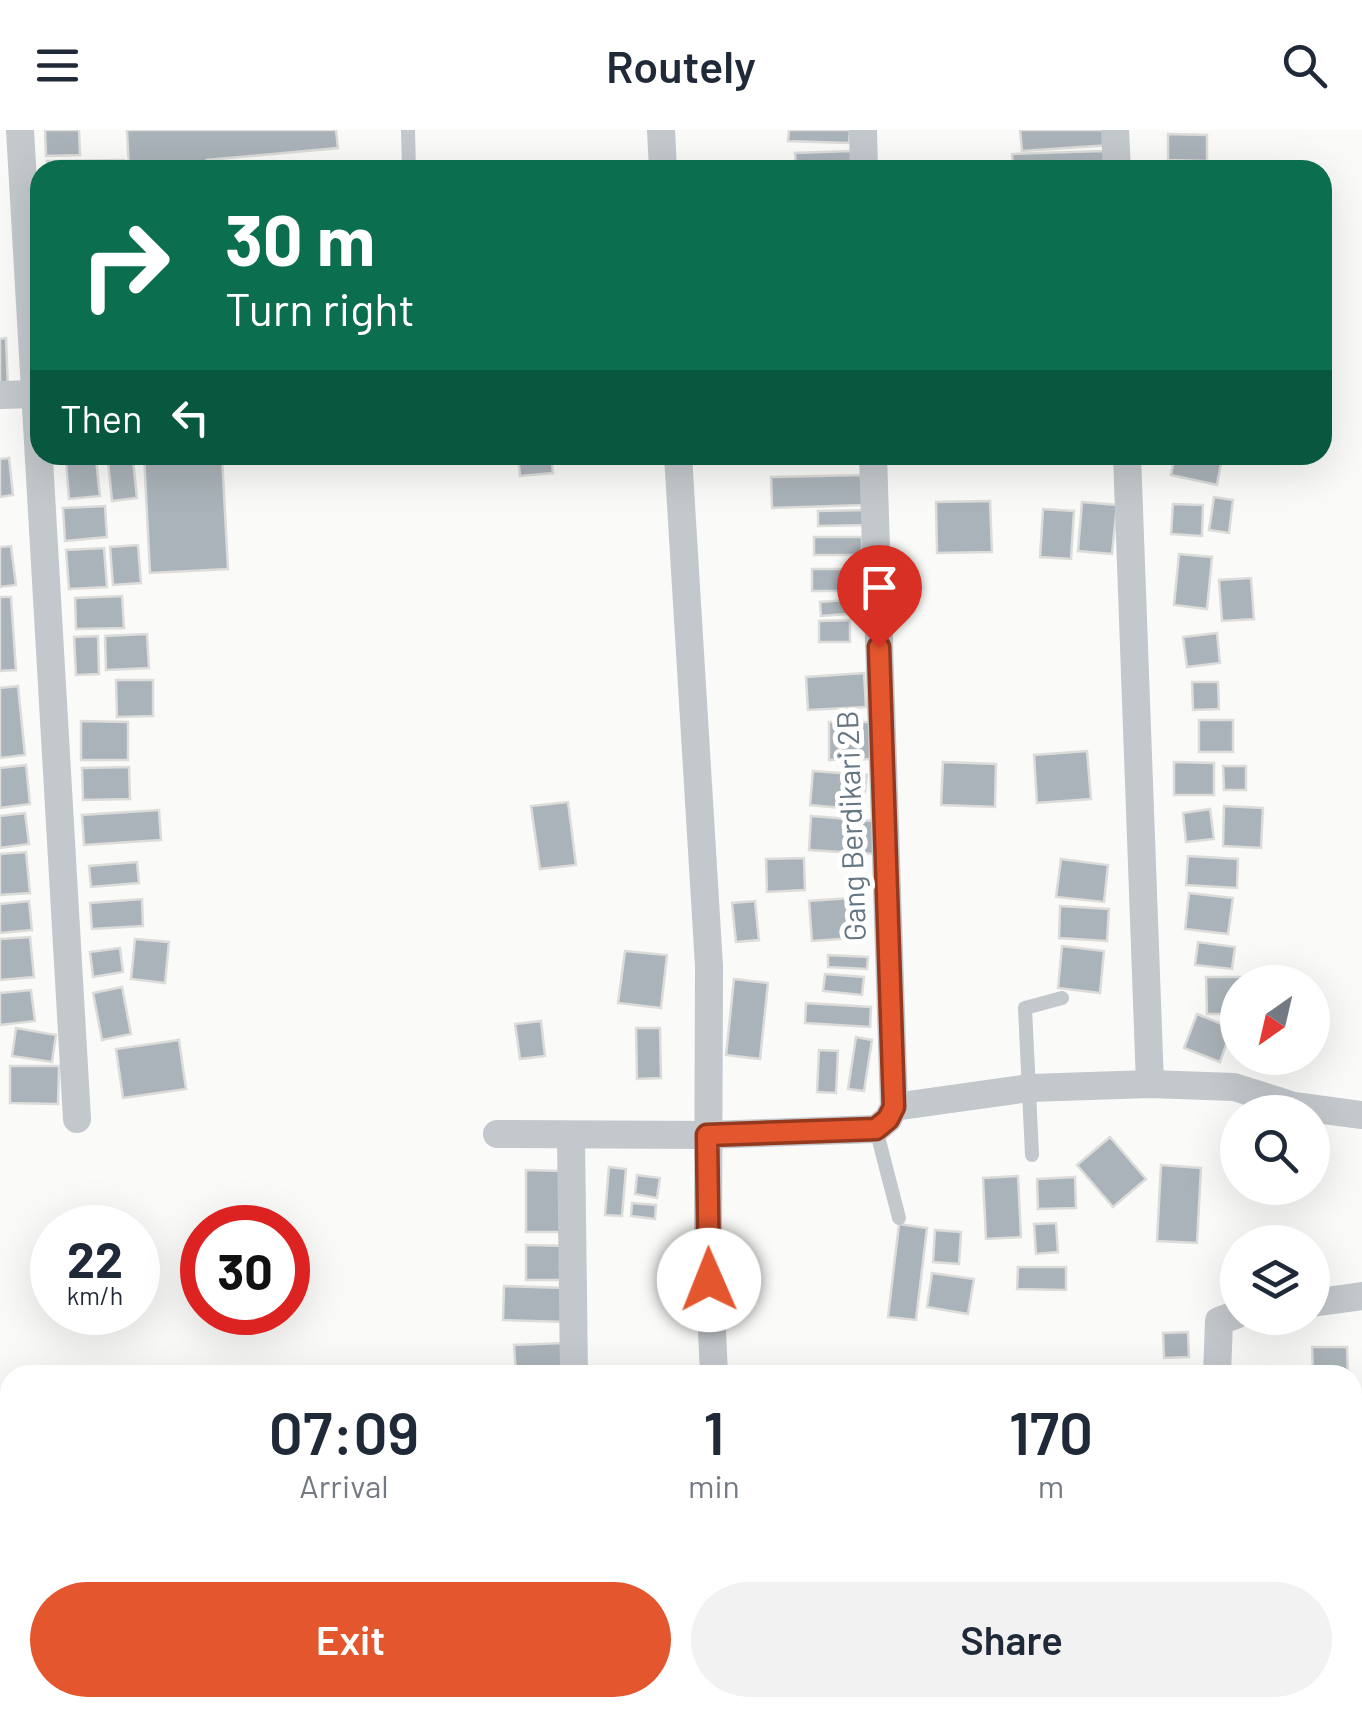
<!DOCTYPE html>
<html lang="en">
<head>
<meta charset="utf-8">
<style>
	:root { --surface:#fff; --page:#f2f2f3; --text:#1f2937; --muted:#747a83; --accent:#e4572e }
	body { margin:0; font-family:Barlow,sans-serif; background:var(--page); color:var(--text); height:100vh; display:flex; flex-direction:column; font-size:38px; white-space:nowrap }
	* { box-sizing:border-box; margin:0 }
	p { font-size:32px; color:var(--muted) }
	.icon { flex:none; width:55px; height:55px; fill:none; stroke:currentColor; stroke-width:2; stroke-linecap:round; stroke-linejoin:round }
	.map { position:relative; flex:1; overflow:hidden }
	.sheet { position:absolute; left:0px; top:1235px; width:1362px; height:352px; display:flex; flex-direction:column; background:var(--surface); border-radius:30px 30px 0 0; box-shadow:0 10px 40px #0002 }
	.sheet>* { flex:none }
	.banner { position:absolute; left:30px; top:30px; width:1302px; height:305px; border-radius:30px; box-shadow:0 10px 40px #0002; background:#0b6e4f; color:#fff; overflow:hidden }
	.needle { width:65px; rotate:214deg }
	.controls { position:absolute; left:1220px; top:835px; display:grid; gap:20px }
	.controls a { display:grid; place-items:center; width:110px; height:110px; border-radius:50%; background:var(--surface); box-shadow:0 10px 40px #0002; font-size:50px }
	.speed { position:absolute; left:30px; top:1075px; display:flex; gap:20px; font-size:50px; font-weight:700; text-align:center }
	.speed>* { display:grid; place-content:center; width:130px; height:130px; border-radius:50%; background:var(--surface); box-shadow:0 10px 40px #0002; line-height:1 }
	.speed small { font-size:25px; font-weight:400 }
	.speed .limit { border:15px solid #d22; background:#fff; color:#111 }
	.pin { position:absolute; display:grid; place-items:center; width:85px; height:85px; color:#fff; margin:-102px -42px; border-radius:50% 50% 50% 0; rotate:-45deg; box-shadow:0 0 10px #0007 }
	.pin .icon { rotate:45deg }
	.me { position:absolute; width:110px; margin:-55px; rotate:359deg; stroke-linejoin:round; filter:drop-shadow(0 0 8px #0008) }
	.turn { display:flex; align-items:center; gap:35px; height:210px; padding:0 30px; font-size:45px }
	.turn .icon { width:130px; height:130px; stroke-width:2.5 }
	.turn b { display:block; font-size:70px; line-height:85px }
	.then { display:flex; align-items:center; height:95px; padding:0 30px; background:#0003; gap:20px; font-size:38px }
	.eta { display:flex; justify-content:space-evenly; align-items:center; height:170px; text-align:center }
	.eta b { font-size:60px; font-weight:600; line-height:70px }
	.button { display:flex; gap:20px; margin-top:auto; padding:20px 30px }
	.button a { flex:1; height:115px; border-radius:60px; background:var(--accent); color:#fff; font-size:40px; font-weight:600; line-height:115px; text-align:center }
	.button a+a { background:var(--page); color:var(--text) }
	header { display:flex; justify-content:space-between; align-items:center; height:130px; padding:0 30px; background:var(--surface); font-size:45px; font-weight:600 }
	.map>svg:first-child { display:block }
	.building { fill:#aab3b9; stroke:#dcdcda; stroke-width:2.5 }
	.lines { fill:none; stroke-linecap:round; stroke-linejoin:round }
	.service { stroke:#c3c8cc; stroke-width:14 }
	.minor { stroke:#c3c8cc; stroke-width:28 }
	.route-casing { stroke:#94391e; stroke-width:25 }
	.route { stroke:#e4572e; stroke-width:18 }
	.labels { text-anchor:middle; stroke-width:10; stroke-linejoin:round; paint-order:stroke }
	.street-label { font-size:30px; fill:#657683; stroke:#fff }
</style>
</head>
<body>
<header><svg class="icon" aria-label="menu" viewBox="0 0 24 24"><path d="M4 6h16M4 12h16M4 18h16"/></svg>Routely<svg class="icon" aria-label="search" viewBox="0 0 24 24"><circle cx="10" cy="10" r="6"/><path d="M15 15l6 6"/></svg></header>
<div class="map">
<svg width="1362" height="1586" viewBox="0 0 1362 1586">
	<rect width="100%" height="100%" fill="#fafaf8"/>
	<g class="building">
		<path d="M45,0H79L80,25L46,26Z"/>
		<path d="M127,0H336L338,18L207,30L208,40H129Z"/>
		<path d="M789,0H850L849,13L788,11Z"/>
		<path d="M1020,0H1109L1110,15L1022,21Z"/>
		<path d="M1168,4L1207,5V31L1168,30Z"/>
		<path d="M851,21V40H796L795,23Z"/>
		<path d="M1104,21V40H1013L1012,24Z"/>
		<path d="M124,30V40H47V31Z"/>
		<path d="M6,208L8,258H0V209Z"/>
		<path d="M144,325H222L228,439L150,443Z"/>
		<path d="M518,325H551L553,343L520,346Z"/>
		<path d="M1175,325L1222,328L1217,355L1171,345Z"/>
		<path d="M9,328L13,365L0,367V329Z"/>
		<path d="M96,329L100,366L69,369L66,332Z"/>
		<path d="M133,330L137,368L112,371L108,332Z"/>
		<path d="M865,345V375L772,378L771,347Z"/>
		<path d="M1214,367L1233,370L1229,403L1209,400Z"/>
		<path d="M990,371L992,422L937,423L936,372Z"/>
		<path d="M1082,372L1117,375L1112,424L1078,421Z"/>
		<path d="M1173,374L1203,375L1202,406L1171,404Z"/>
		<path d="M105,376L107,407L65,411L63,378Z"/>
		<path d="M1043,379L1074,381L1071,429L1040,427Z"/>
		<path d="M868,380V395L818,396V381Z"/>
		<rect x="814" y="407" width="48" height="18"/>
		<path d="M138,415L141,453L113,455L110,417Z"/>
		<path d="M11,416L16,455L0,457V417Z"/>
		<path d="M104,418L107,457L69,459L66,420Z"/>
		<path d="M1179,424L1212,427L1207,479L1174,475Z"/>
		<path d="M812,439H864L865,461H812Z"/>
		<path d="M1251,448L1254,489L1222,491L1219,450Z"/>
		<path d="M122,466L124,498L76,499L75,468Z"/>
		<path d="M0,467H11L16,540L0,541Z"/>
		<path d="M859,469L860,483L821,486L820,472Z"/>
		<path d="M850,490V512H819V491Z"/>
		<path d="M1217,503L1220,533L1187,537L1183,507Z"/>
		<path d="M147,504L149,538L106,540L105,506Z"/>
		<path d="M98,506L99,544L76,545L74,507Z"/>
		<path d="M864,543L866,577L808,580L806,547Z"/>
		<path d="M116,550H153V586L117,587Z"/>
		<path d="M1192,552H1218L1219,579L1193,580Z"/>
		<path d="M18,556L25,625L0,628V558Z"/>
		<rect x="1199" y="590" width="34" height="32"/>
		<path d="M81,591L128,592V630H81Z"/>
		<path d="M829,592H873V629L829,630Z"/>
		<path d="M1087,621L1091,669L1037,673L1034,625Z"/>
		<path d="M943,632L996,634L995,677L941,675Z"/>
		<path d="M1174,632L1214,633V665H1174Z"/>
		<path d="M26,635L30,674L0,678V638Z"/>
		<path d="M1223,636H1246V660H1224Z"/>
		<path d="M129,637L130,669L83,670L82,638Z"/>
		<path d="M813,641L867,645L863,680L810,675Z"/>
		<path d="M568,672L576,735L540,739L531,676Z"/>
		<path d="M1224,676L1263,678L1261,718L1223,716Z"/>
		<path d="M1210,679L1214,709L1186,712L1183,683Z"/>
		<path d="M159,680L161,710L84,715L82,685Z"/>
		<path d="M25,683L29,714L0,718V686Z"/>
		<path d="M811,686L874,691L873,724L809,720Z"/>
		<path d="M26,722L30,763L0,765V724Z"/>
		<path d="M1188,726L1238,729L1237,758L1186,755Z"/>
		<path d="M804,728L805,760L767,762L766,729Z"/>
		<path d="M1061,729L1108,735L1104,772L1056,767Z"/>
		<path d="M137,732L139,753L91,757L89,736Z"/>
		<path d="M1189,763L1233,768L1228,804L1185,799Z"/>
		<path d="M864,767L867,807L812,811L809,771Z"/>
		<path d="M142,769L143,796L92,799L90,773Z"/>
		<path d="M29,771L32,800L0,803V774Z"/>
		<path d="M755,771L759,810L736,812L732,773Z"/>
		<path d="M1060,776L1109,779L1107,811L1059,808Z"/>
		<path d="M30,807L34,847L0,850V809Z"/>
		<path d="M135,809L169,812L165,853L131,849Z"/>
		<path d="M1198,812L1235,817L1232,839L1195,835Z"/>
		<path d="M1062,816L1104,821L1100,863L1058,858Z"/>
		<path d="M120,818L123,842L93,847L90,822Z"/>
		<path d="M625,821L667,825L661,878L618,873Z"/>
		<path d="M828,825L868,827L867,839L828,837Z"/>
		<path d="M825,844L864,847L862,865L823,861Z"/>
		<path d="M1206,847H1268V852H1238V884H1207Z"/>
		<path d="M734,849L768,853L760,929L726,925Z"/>
		<path d="M122,857L131,904L102,910L93,863Z"/>
		<path d="M31,860L35,891L0,895V863Z"/>
		<path d="M806,873L871,877L870,897L805,893Z"/>
		<path d="M1197,884L1232,898L1220,932L1184,918Z"/>
		<path d="M541,891L545,926L520,929L515,894Z"/>
		<path d="M16,898L56,905L52,932L12,926Z"/>
		<path d="M636,898H660L661,948L637,949Z"/>
		<path d="M856,907L872,910L864,961L848,959Z"/>
		<path d="M179,910L186,959L123,968L116,919Z"/>
		<path d="M819,920L838,921L836,963L817,962Z"/>
		<path d="M10,936H59L58,974L10,973Z"/>
		<path d="M1110,1007L1146,1049L1113,1077L1077,1035Z"/>
		<path d="M1161,1035L1201,1038L1197,1113L1157,1111Z"/>
		<path d="M609,1037L626,1039L622,1086L605,1085Z"/>
		<path d="M526,1040L563,1041V1102H526Z"/>
		<path d="M637,1045L660,1048L657,1068L635,1064Z"/>
		<path d="M1018,1046L1021,1107L986,1109L983,1048Z"/>
		<path d="M1075,1047L1076,1078L1038,1079L1037,1049Z"/>
		<path d="M632,1073L656,1075L655,1089L631,1086Z"/>
		<path d="M1056,1093L1058,1122L1036,1124L1034,1094Z"/>
		<path d="M899,1094L927,1098L916,1190L888,1187Z"/>
		<path d="M935,1100L961,1102L959,1134L933,1132Z"/>
		<path d="M526,1115L569,1116L568,1150H526Z"/>
		<path d="M1018,1137H1066V1160L1017,1159Z"/>
		<path d="M932,1143L974,1149L968,1184L927,1177Z"/>
		<path d="M504,1156L568,1158L567,1192L503,1190Z"/>
		<path d="M1188,1202L1189,1227L1164,1228L1163,1203Z"/>
		<path d="M563,1213L565,1245H516L514,1215Z"/>
		<path d="M1312,1217H1347L1348,1245H1313Z"/>
		<path d="M1266,1236L1301,1238L1300,1245H1265Z"/>
		<rect x="1352" y="1546" width="10" height="30"/>
	</g>
	<g class="lines">
		<g class="service">
			<path d="M408,0L409,40"/>
			<path d="M876,999L899,1088"/>
			<path d="M1032,1025L1025,878L1062,868"/>
		</g>
		<g class="minor">
			<path d="M20,0L77,989"/>
			<path d="M661,0L663,40"/>
			<path d="M863,0L864,40"/>
			<path d="M1115,0L1117,40"/>
			<path d="M0,265L35,264"/>
			<path d="M678,325L709,836L708,1113L714,1245"/>
			<path d="M1127,325L1150,954"/>
			<path d="M894,977L1030,958L1150,954L1234,957L1294,976L1362,985"/>
			<path d="M497,1004L707,1005L876,999L888,989L894,977L873,325"/>
			<path d="M571,1006L574,1245"/>
			<path d="M1312,1173L1362,1166"/>
			<path d="M1217,1245L1219,1191L1238,1184"/>
			<path d="M729,1578V1586"/>
			<path d="M1227,1578V1586"/>
		</g>
	</g>
	<g class="lines">
		<g class="route-casing">
			<path id="route" d="M709,1150L707,1005L876,999L888,989L894,977L879,517"/>
		</g>
		<use href="#route" class="route"/>
	</g>
	<g class="labels">
		<g class="street-label">
			<text transform="translate(852 696) rotate(-92)" y="10">Gang Berdikari 2B</text>
		</g>
	</g>
</svg>
<div class="controls">
<a><svg class="needle" viewBox="-14 -14 28 28"><path d="M0-13l5 13h-10z" fill="#e53935"/><path d="M0 13l5-13h-10z" fill="#747a83"/></svg></a>
<a><svg class="icon" aria-label="search" viewBox="0 0 24 24"><circle cx="10" cy="10" r="6"/><path d="M15 15l6 6"/></svg></a>
<a><svg class="icon" aria-label="layers" viewBox="0 0 24 24"><path d="M12 4l9 5-9 5-9-5zM3 14l9 5 9-5"/></svg></a>
</div>
<div class="speed"><div>22<small>km/h</small></div><div class="limit">30</div></div>
<div class="pin" style="left:879px;top:517px;background:#d93025"><svg class="icon" aria-label="arrive" viewBox="0 0 24 24"><path d="M6 21V4h12l-3 4 3 4H6"/></svg></div>
<svg class="me" style="left:709px;top:1150px" viewBox="-20 -20 40 40"><circle r="19" fill="#fff"/><path d="M0-13L10 11 0 6-10 11z" fill="#e4572e"/></svg>
<div class="banner">
<div class="turn"><svg class="icon" aria-label="right" viewBox="0 0 24 24"><path d="M7 20v-9h11M14 6l5 5-5 5"/></svg><div><b>30 m</b>Turn right</div></div>
<div class="then">Then<svg class="icon" aria-label="left" viewBox="0 0 24 24"><path d="M17 20v-9H6M10 6l-5 5 5 5"/></svg></div>
</div>
<section class="sheet">
<div class="eta">
<div><b>07:09</b><p>Arrival</p></div>
<div><b>1</b><p>min</p></div>
<div><b>170</b><p>m</p></div>
</div>
<div class="button"><a>Exit</a><a>Share</a></div>
</section>
</div>
</body>
</html>
